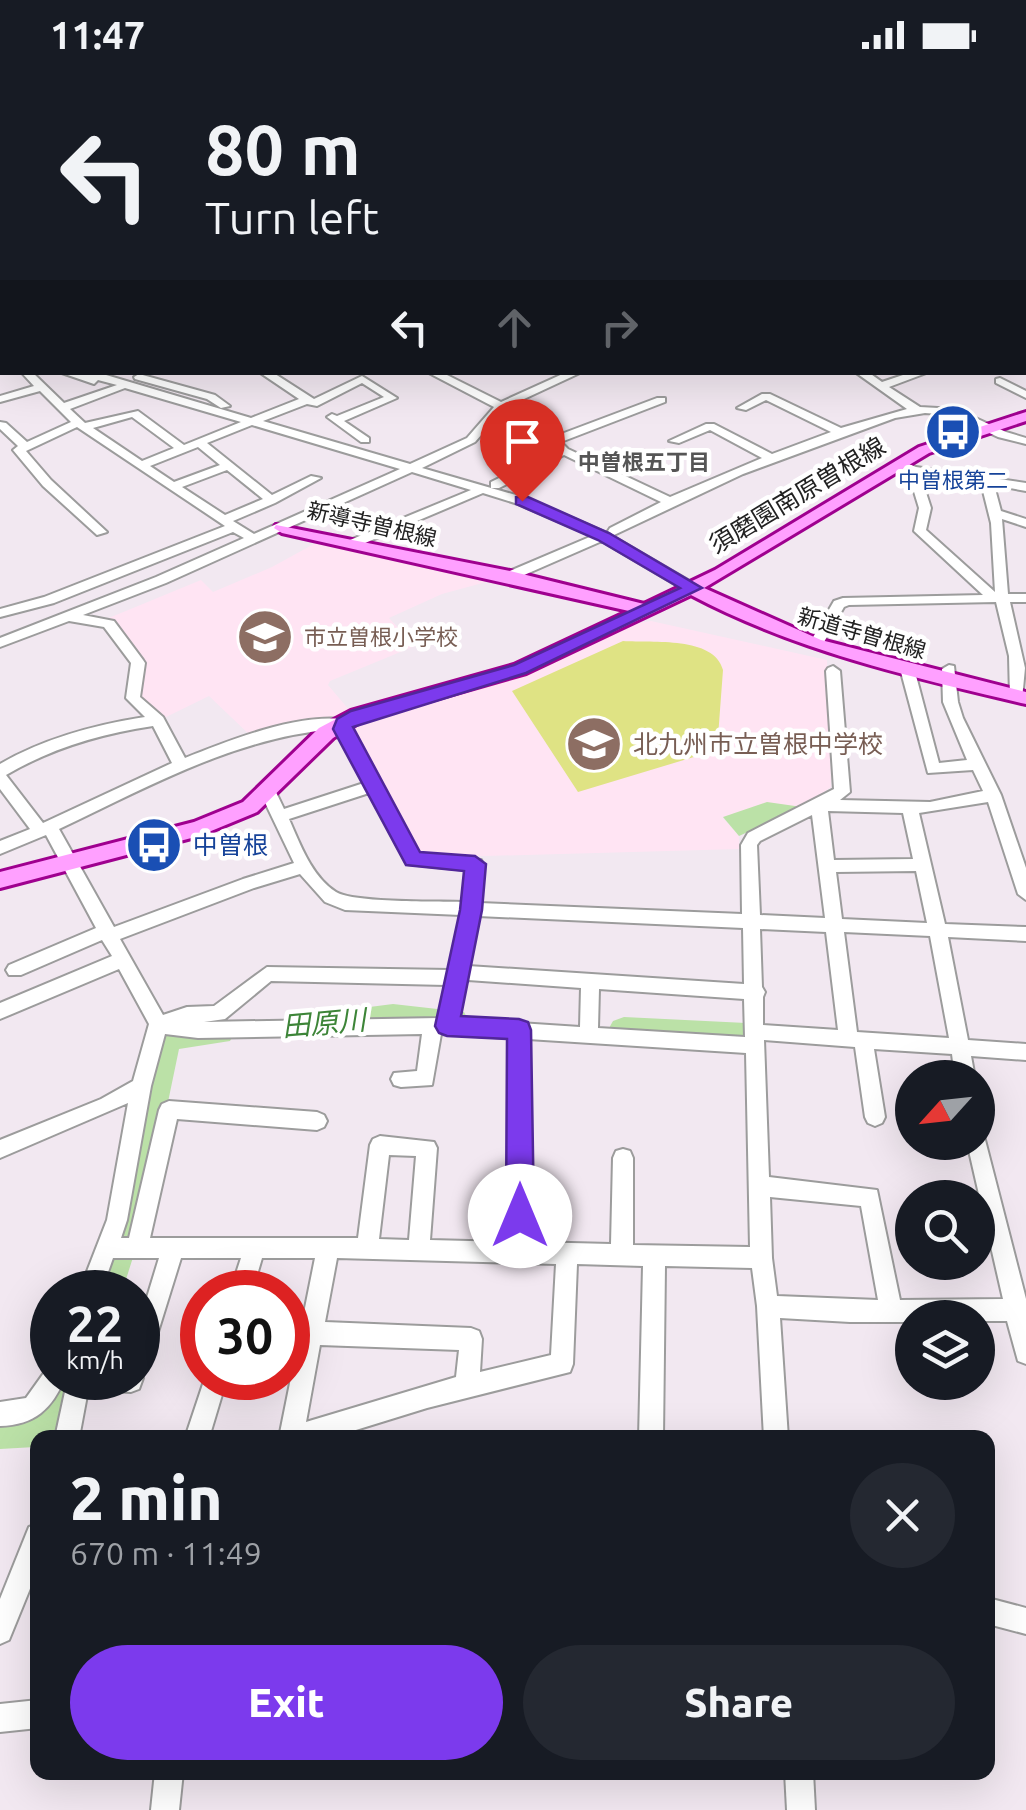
<!DOCTYPE html>
<html lang="en">
<head>
<meta charset="utf-8">
<style>
	:root { --surface:#171b24; --page:#242831; --text:#f1f3f6; --muted:#9ea1a6; --accent:#7c3aed }
	body { margin:0; font-family:Ubuntu,"Noto Sans JP",sans-serif; background:var(--page); color:var(--text); height:100vh; display:flex; flex-direction:column; font-size:38px; white-space:nowrap }
	* { box-sizing:border-box; margin:0 }
	p { font-size:32px; color:var(--muted) }
	.icon { flex:none; width:55px; height:55px; fill:none; stroke:currentColor; stroke-width:2; stroke-linecap:round; stroke-linejoin:round }
	.map { position:relative; flex:1; overflow:hidden }
	.side { position:absolute; left:30px; top:1360px; width:965px; height:350px; display:flex; flex-direction:column; background:var(--surface); border-radius:20px; box-shadow:0 10px 40px #0002 }
	.side>* { flex:none }
	.banner { position:absolute; left:0px; top:0px; width:1028px; height:305px; box-shadow:0 10px 40px #0002; background:#171b24; color:var(--text); overflow:hidden }
	.needle { width:65px; rotate:243deg }
	.fabs { position:absolute; left:895px; top:990px; display:grid; gap:20px }
	.fabs a { display:grid; place-items:center; width:100px; height:100px; border-radius:50%; background:var(--surface); box-shadow:0 10px 40px #0002; font-size:50px }
	.speed { position:absolute; left:30px; top:1200px; display:flex; gap:20px; font-size:50px; font-weight:700; text-align:center }
	.speed>* { display:grid; place-content:center; width:130px; height:130px; border-radius:50%; background:var(--surface); box-shadow:0 10px 40px #0002; line-height:1 }
	.speed small { font-size:25px; font-weight:400 }
	.speed .limit { border:15px solid #d22; background:#fff; color:#111 }
	.pin { position:absolute; display:grid; place-items:center; width:85px; height:85px; color:#fff; margin:-102px -42px; border-radius:50% 50% 50% 0; rotate:-45deg; box-shadow:0 0 10px #0007 }
	.pin .icon { rotate:45deg }
	.me { position:absolute; width:110px; margin:-55px; rotate:0deg; stroke-linejoin:round; filter:drop-shadow(0 0 8px #0008) }
	.turn { display:flex; align-items:center; gap:35px; height:210px; padding:0 40px; font-size:45px }
	.turn .icon { width:130px; height:130px; stroke-width:2.5 }
	.turn b { display:block; font-size:70px; line-height:85px }
	.lanes { display:flex; align-items:center; height:95px; padding:0 40px; background:#0003; justify-content:center; gap:50px; direction:ltr }
	.lanes .off { opacity:.35 }
	.round { display:grid; place-items:center; flex:none; width:105px; height:105px; border-radius:52px; background:var(--page) }
	.overview { display:flex; align-items:center; justify-content:space-between; height:170px; padding:0 40px }
	h1 { font-size:60px; font-weight:800; line-height:75px }
	.primary-button { display:flex; gap:20px; margin-top:auto; padding:20px 40px }
	.primary-button a { flex:1; height:115px; border-radius:60px; background:var(--accent); color:#fff; font-size:40px; font-weight:800; line-height:115px; text-align:center }
	.primary-button a+a { background:var(--page); color:var(--text) }
	.status { display:flex; justify-content:space-between; align-items:center; height:70px; padding:0 50px; background:var(--surface); direction:ltr }
	.status svg { height:28px; fill:currentColor }
	.map>svg:first-child { display:block }
	.education { fill:#ffe4f3 }
	.pitch { fill:#dfe384 }
	.water { fill:#bbe1a7 }
	.lines { fill:none; stroke-linecap:round; stroke-linejoin:round }
	.river { fill:#bbe1a7; fill-rule:evenodd }
	.minor-casing { stroke:#9c9c9c; stroke-width:4 }
	.major-casing { stroke:#9f008f; stroke-width:6 }
	.minor { fill:#fff; fill-rule:evenodd }
	.major { fill:#ffa0ff; fill-rule:evenodd }
	.rail-casing { stroke:#707070; stroke-width:4 }
	.rail { stroke:#fff; stroke-width:2.5; stroke-dasharray:6; stroke-linecap:butt }
	.route { fill:#7c3aed; stroke:#51269a; stroke-width:2.5 }
	.labels { text-anchor:middle; stroke-width:9; stroke-linejoin:round; paint-order:stroke }
	.far-neighbourhood-label { font-size:22px; font-weight:bold; fill:#555; stroke:#fff }
	.far-transit-label { font-size:22px; fill:#164399; stroke:#fff }
	.far-street-label { font-size:22px; fill:#222; stroke:#fff }
	.far-education-label { font-size:22px; fill:#785e54; stroke:#fff; text-anchor:start }
	.street-label { font-size:25px; fill:#222; stroke:#fff }
	.education-label { font-size:25px; fill:#785e54; stroke:#fff; text-anchor:start }
	.transit-label { font-size:25px; fill:#164399; stroke:#fff; text-anchor:start }
	.water-label { font-size:28px; font-style:italic; fill:#3d8538; stroke:#fff }
</style>
</head>
<body>
<div class="status"><b>11:47</b><svg viewBox="0 0 49 12"><path d="M0 12V9h3v3zM5 12V6h3v6zM10 12V3h3v9zM15 12V0h3v12zM26 1h20v11H26zM47 4h2v5h-2z"/></svg></div>
<div class="map">
<svg width="1026" height="1740" viewBox="0 0 1026 1740">
	<rect width="100%" height="100%" fill="#f2e8f1"/>
	<g class="education">
		<path d="M323,469L501,508L442,524L389,548L415,576L330,611L328,615L350,641L338,647L253,668L209,626L162,649L137,628L141,607L104,550L201,510L213,522L272,497Z"/>
		<path d="M651,551L827,590L831,717L802,737L723,748L739,766V779L415,788L367,688L348,660L406,638L512,609L634,554Z"/>
	</g>
	<path class="pitch" d="M623,571C653,573 714,566 723,600L717,680L578,722L512,621Z"/>
	<path class="water" d="M767,732L802,737L739,766L723,747Z"/>
	<g class="lines">
		<g class="river">
			<path d="M393,934L464,942L469,951L464,960C442,968 417,960 393,960C370,960 345,969 323,961L318,952L323,943Z"/>
			<path d="M624,947L746,953L757,956L762,966L757,976L746,979L624,973L613,969L608,960L613,951Z"/>
			<path d="M219,949L230,953L235,962L230,971L179,979L141,1162L122,1222H84L105,1162L149,967L154,957Z"/>
			<path d="M52,1292V1308H82L66,1354L53,1368H38L35,1377L0,1379V1339L26,1337L36,1328L48,1294Z"/>
		</g>
		<g class="minor-casing">
			<g id="minor">
				<path d="M42,0H49L50,2H44Z"/>
				<path d="M400,0H408L409,2H402Z"/>
				<rect x="1025" y="68" width="1" height="5"/>
				<rect x="1025" y="108" width="1" height="4"/>
				<path d="M0,169L2,170V176L0,175Z"/>
				<rect x="1025" y="189" width="1" height="6"/>
				<path d="M1025,208H1026L1025,215Z"/>
				<path d="M2,227V233L0,234V228Z"/>
				<path d="M0,269L2,270V276H0Z"/>
				<path d="M21,302H32L64,333L117,315L98,310L94,314L59,302H96L251,348L299,329L259,302H272L314,329L362,306L397,328L344,351L369,368V372H361L327,347L332,344L337,346L384,327L362,313L317,336L307,334L263,351L410,394L467,368L494,337L427,302H441L501,332L567,302H582L509,336L541,352L556,366L657,328H665V332L561,372L568,379L670,427L762,388L710,360L679,373L669,371L706,354H714L772,384L831,362L766,330L746,340L737,338L762,324H770L841,358L907,339L855,302H868L882,312L912,302H929L889,317L920,337L956,339L1006,362L1026,368V374L998,367L951,345L925,343L895,348L743,404L614,465L608,461L610,458L661,432L564,385L499,418H491V412L557,380L533,356L502,341L475,372L422,398L526,428L607,463L698,516V522H688L602,471L515,509H505V503L592,466L518,434L483,423L358,476H350V470L471,420L412,402L166,513L83,545L114,551L143,590L145,593L140,627L163,647L185,688C230,670 300,642 349,650L350,659L418,784L481,790L483,794L480,833L742,844L741,775L748,763L834,719L826,601L828,598L833,596L840,601L850,722L840,730L930,732L983,721L973,700L928,703L901,602L908,597L915,602L939,693L967,690L943,632L942,599L949,595L954,596L958,632L963,648L1001,725L1026,798V830L1018,824L988,732L919,743L945,854L1026,857V871L948,867L968,970L1026,974V990L971,986L975,1008H955L952,984L874,979L885,1047L882,1053L875,1056L868,1053L865,1047L855,977L764,970L769,1107L877,1120L900,1230L1003,1229L967,1072H978V1063L984,1066L1026,1229V1294L1018,1291L1007,1251H978V1248H912V1252H850L780,1248L788,1368H764L757,1236L752,1198L665,1196L663,1368H639L643,1196L577,1194L573,1294L570,1302L427,1338L330,1368H279L315,1188H262L252,1222H230L241,1188H181L149,1291L146,1299L141,1301L143,1308L139,1319L131,1322L88,1320L79,1368H55L68,1308H138V1257L159,1188H113L101,1222H79L107,1150L128,1033L0,1088V1070L101,1029L133,1011L149,954L119,899L0,949V933L112,886L102,870L21,905H9L6,900L9,895L96,858L46,765L0,784V771L30,759L0,719V694C45,668 94,655 145,647L126,628L131,593L104,557L69,551L0,577V568L156,507L244,468L233,462L54,533L0,547V539L44,527L225,456L77,357L26,381L51,410L107,462L97,465L43,416L13,380L18,376L0,359V352L6,353L27,372L71,352L40,321L0,332V326L34,316ZM125,318L241,352L184,375L138,341L85,353L70,339ZM132,347L174,378L142,391L93,358ZM252,355L400,399L254,464L233,451L275,433L321,408L311,406L272,425L207,373ZM198,377L220,395L174,412L150,396ZM227,400L263,429L225,445L182,417ZM153,656L172,693L43,753L6,705C52,678 100,664 153,656ZM336,659L364,713L284,739L274,718H262L260,722L294,793L243,809L114,857L59,759C148,717 236,667 336,659ZM369,723L407,794L466,800L463,832C438,831 354,833 336,822C312,807 300,774 289,749ZM828,741L903,743L913,789L834,790ZM812,745L825,848L760,845L757,775L760,771ZM916,801L927,853L842,849L836,802ZM300,804L325,832L345,840L461,845L450,900L267,897L214,936L187,937L163,945L120,869L254,818ZM478,846L743,858L744,914L468,896ZM760,859L826,862L838,960L763,955V927L765,922L762,917ZM844,862L930,866L949,968L857,962ZM468,910L581,918L580,957L458,949L465,911ZM271,911L446,915L439,948L204,952L225,949ZM599,919L744,929L745,967L598,958ZM165,964L198,968L422,964L417,1001L394,1003L391,1009L394,1015L401,1017L432,1015L441,964L510,968L509,1172L430,1170L437,1078L434,1072L380,1066L373,1069L370,1075L358,1168H150L177,1049L317,1060L324,1057L327,1051L324,1045L317,1042L169,1031L162,1034L159,1040L129,1168H121L127,1150L151,1016ZM528,969L746,983L750,1177L633,1175V1088L630,1081L623,1079L616,1081L613,1088L611,1174L531,1172ZM389,1085L416,1086L409,1170L379,1169ZM770,1127L861,1136L878,1230L777,1226L772,1188ZM337,1188L556,1194L551,1285L480,1302L482,1269L479,1261L471,1258L325,1252ZM320,1275L459,1280L456,1307L306,1352Z"/>
				<path d="M139,304L215,325L230,336L221,338L207,329L135,309L134,307Z"/>
				<path d="M1000,308L1026,321V328L996,313V309Z"/>
				<path d="M901,391L916,397L1026,413V421L994,415L1001,441L1026,449V457L1002,449L1008,524H1026V532H1010L1025,598L1022,629L1017,631L1010,626L1009,586L996,532L849,535L844,537L824,572L819,573L812,569L834,531L843,528L983,525L914,461L919,438L908,402L895,394ZM920,404L981,413L991,453L995,522L926,460L931,438Z"/>
				<path d="M52,1297V1308H65C52,1339 35,1355 0,1356V1332L26,1328L46,1300Z"/>
				<path d="M205,1308H227L209,1368H185Z"/>
				<path d="M38,1454V1499L9,1570L0,1574V1529L29,1457Z"/>
				<path d="M988,1528L1026,1538V1564L988,1554Z"/>
				<path d="M38,1630V1658L0,1662V1634Z"/>
				<path d="M155,1702H183L179,1740H151Z"/>
				<path d="M785,1702H813L815,1740H787Z"/>
			</g>
		</g>
		<g class="major-casing">
			<g id="major">
				<path d="M2,211V219L0,220V212Z"/>
				<path d="M1026,342V351L929,383L704,518L821,570L1026,622V634C910,607 797,581 691,525L526,603L365,649L333,668L257,742L199,766L0,818V802L194,752L243,732L319,658L351,641L514,595L629,541L282,463L274,458L276,455L510,501L644,534L715,500L919,377Z"/>
			</g>
		</g>
		<use href="#minor" class="minor"/>
		<use href="#major" class="major"/>
		<g class="rail-casing">
			<path id="rail" d="M609,2L615,0"/>
		</g>
		<use href="#rail" class="rail"/>
	</g>
	<path class="route" d="M516,427H528L609,463L702,518L526,603L353,657L420,782L475,786L486,794L482,840L461,946L519,949L528,952L531,960L534,1146L530,1155L520,1159L510,1155L506,1146L507,969L447,966L439,963L435,956L460,840L464,801L406,795L333,659L337,649L351,641L514,595L680,518L598,470L516,434Z"/>
	<defs>
		<g id="bus-disc" transform="scale(2.875)"><circle r="9.5" fill="#1a4fb4" stroke="#fff"/><path d="M-5-6H5V4H4V6H2V4H-2V6H-4V4H-5ZM-3.5-4V0h7V-4ZM-3.5 1.2v1.5H-2V1.2ZM2 1.2v1.5H3.5V1.2Z" fill="#fff"/></g>
		<g id="school-disc" transform="scale(2.875)"><circle r="9.5" fill="#8d6e63" stroke="#fff"/><path d="M0-5L7-2L0 1L-7-2ZM-4 1L0 2.5L4 1V4Q0 6-4 4Z" fill="#fff"/></g>
	</defs>
	<g fill-rule="evenodd">
		<use href="#bus-disc" x="953" y="362"/>
		<use href="#school-disc" x="265" y="567"/>
		<use href="#school-disc" x="594" y="674"/>
		<use href="#bus-disc" x="154" y="775"/>
	</g>
	<g class="labels">
		<g class="far-neighbourhood-label">
			<text x="644" y="400">中曽根五丁目</text>
		</g>
		<g class="far-transit-label">
			<text x="953" y="418">中曽根第二</text>
		</g>
		<g class="far-street-label">
			<text transform="translate(372 454) rotate(13)" y="8">新導寺曽根線</text>
			<text transform="translate(862 563) rotate(16)" y="8">新道寺曽根線</text>
		</g>
		<g class="far-education-label">
			<text x="304" y="575">市立曽根小学校</text>
		</g>
		<g class="street-label">
			<text transform="translate(797 425) rotate(-31)" y="9">須磨園南原曽根線</text>
		</g>
		<g class="education-label">
			<text x="633" y="683">北九州市立曽根中学校</text>
		</g>
		<g class="transit-label">
			<text x="193" y="784">中曽根</text>
		</g>
		<g class="water-label">
			<text transform="translate(324 953) rotate(-5)" y="10">田原川</text>
		</g>
	</g>
</svg>
<div class="fabs">
<a><svg class="needle" viewBox="-14 -14 28 28"><path d="M0-13l5 13h-10z" fill="#e53935"/><path d="M0 13l5-13h-10z" fill="#9ea1a6"/></svg></a>
<a><svg class="icon" aria-label="search" viewBox="0 0 24 24"><circle cx="10" cy="10" r="6"/><path d="M15 15l6 6"/></svg></a>
<a><svg class="icon" aria-label="layers" viewBox="0 0 24 24"><path d="M12 4l9 5-9 5-9-5zM3 14l9 5 9-5"/></svg></a>
</div>
<div class="speed"><div>22<small>km/h</small></div><div class="limit">30</div></div>
<div class="pin" style="left:522px;top:431px;background:#d93025"><svg class="icon" aria-label="arrive" viewBox="0 0 24 24"><path d="M6 21V4h12l-3 4 3 4H6"/></svg></div>
<svg class="me" style="left:520px;top:1146px" viewBox="-20 -20 40 40"><circle r="19" fill="#fff"/><path d="M0-13L10 11 0 6-10 11z" fill="#7c3aed"/></svg>
<div class="banner">
<div class="turn"><svg class="icon" aria-label="left" viewBox="0 0 24 24"><path d="M17 20v-9H6M10 6l-5 5 5 5"/></svg><div><b>80 m</b>Turn left</div></div>
<div class="lanes"><svg class="icon" aria-label="left" viewBox="0 0 24 24"><path d="M17 20v-9H6M10 6l-5 5 5 5"/></svg><svg class="icon off" aria-label="ahead" viewBox="0 0 24 24"><path d="M12 20V5M6 11l6-6 6 6"/></svg><svg class="icon off" aria-label="right" viewBox="0 0 24 24"><path d="M7 20v-9h11M14 6l5 5-5 5"/></svg></div>
</div>
<section class="side">
<div class="overview"><div><h1>2 min</h1><p>670 m · 11:49</p></div><a class="round"><svg class="icon" aria-label="close" viewBox="0 0 24 24"><path d="M6 6l12 12M18 6L6 18"/></svg></a></div>
<div class="primary-button"><a>Exit</a><a>Share</a></div>
</section>
</div>
</body>
</html>
